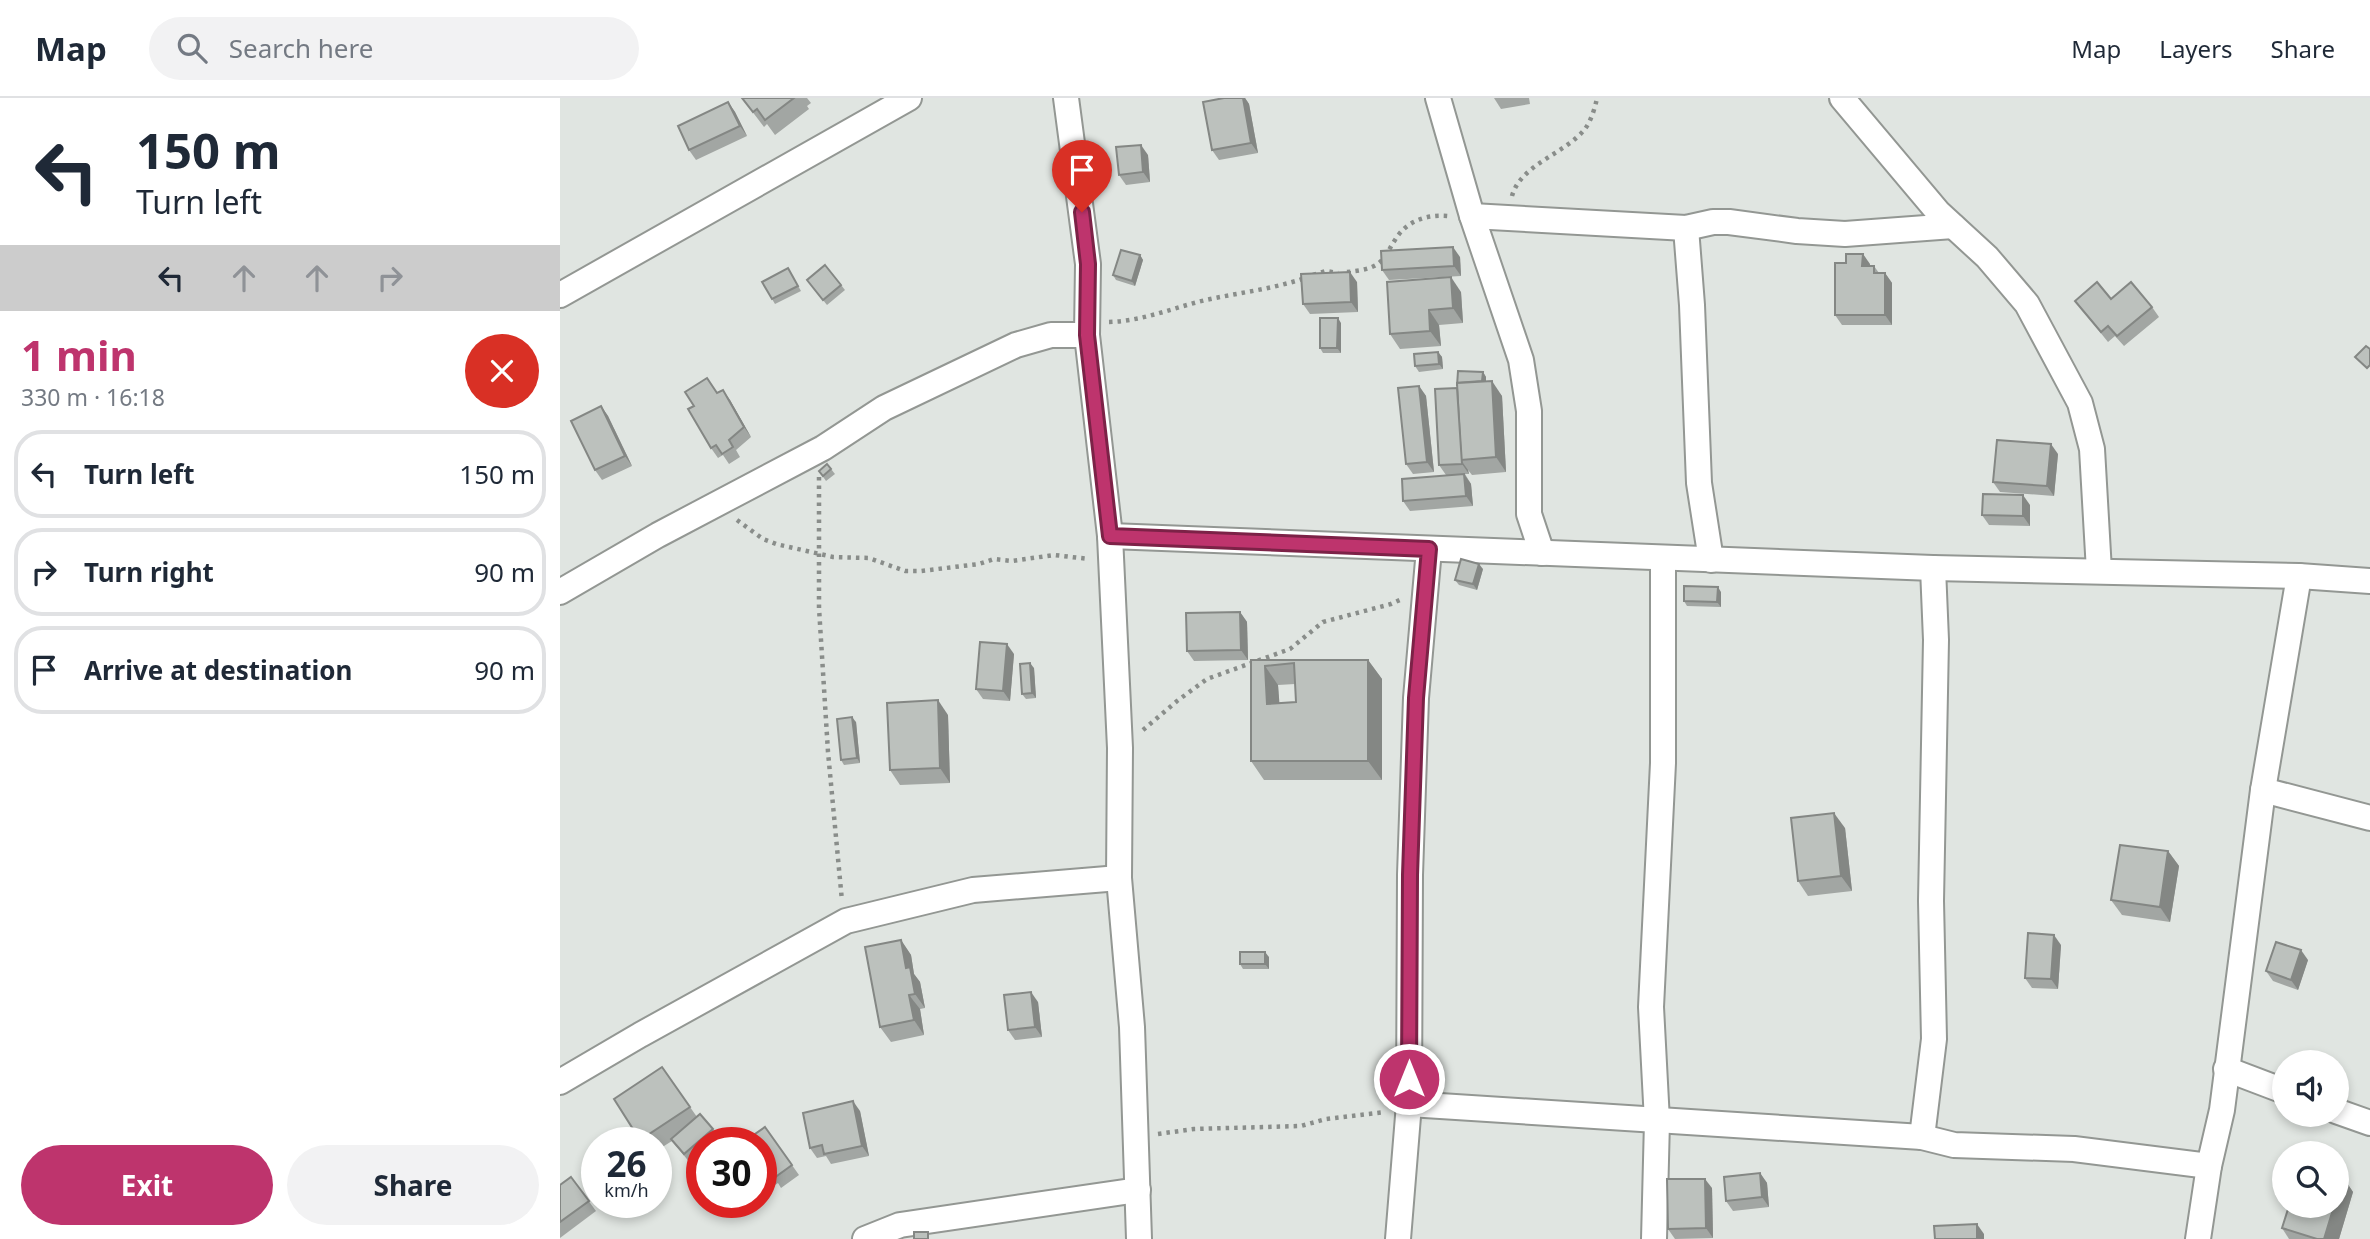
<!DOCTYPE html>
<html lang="en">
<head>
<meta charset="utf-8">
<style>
	:root { --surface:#fff; --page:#f2f2f3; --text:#1f2937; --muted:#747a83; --line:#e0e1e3; --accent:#be346d }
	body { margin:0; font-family:"Noto Sans",sans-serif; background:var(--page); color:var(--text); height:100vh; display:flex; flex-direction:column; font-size:26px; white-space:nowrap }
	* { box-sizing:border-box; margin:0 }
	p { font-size:23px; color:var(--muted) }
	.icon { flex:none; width:38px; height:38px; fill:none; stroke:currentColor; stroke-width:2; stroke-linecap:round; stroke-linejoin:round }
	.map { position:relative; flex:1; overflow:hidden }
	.side { display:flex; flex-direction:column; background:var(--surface); width:560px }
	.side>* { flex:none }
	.top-card { background:#fff; color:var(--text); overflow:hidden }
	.buttons { position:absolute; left:1712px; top:952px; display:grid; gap:14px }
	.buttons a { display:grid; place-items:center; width:77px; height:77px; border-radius:50%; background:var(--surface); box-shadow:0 4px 10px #0003; font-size:35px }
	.speed { position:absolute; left:21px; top:1029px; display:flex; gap:14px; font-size:35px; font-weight:700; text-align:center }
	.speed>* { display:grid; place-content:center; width:91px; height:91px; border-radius:50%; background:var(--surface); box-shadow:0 4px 10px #0003; line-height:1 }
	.speed small { font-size:18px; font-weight:400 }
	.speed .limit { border:10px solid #d22; background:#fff; color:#111 }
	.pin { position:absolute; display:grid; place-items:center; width:60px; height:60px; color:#fff; margin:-72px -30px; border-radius:50% 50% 50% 0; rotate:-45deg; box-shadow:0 0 7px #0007 }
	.pin .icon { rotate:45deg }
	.me { position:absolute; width:77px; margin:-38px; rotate:0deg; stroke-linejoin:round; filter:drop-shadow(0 0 5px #0008) }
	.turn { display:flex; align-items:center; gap:24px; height:147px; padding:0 21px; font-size:32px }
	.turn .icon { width:91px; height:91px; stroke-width:2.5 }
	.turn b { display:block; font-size:49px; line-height:60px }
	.lanes { display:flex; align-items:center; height:66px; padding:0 21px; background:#0003; justify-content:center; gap:35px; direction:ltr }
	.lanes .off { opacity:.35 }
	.round { display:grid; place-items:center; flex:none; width:74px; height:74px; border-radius:37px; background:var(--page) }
	.headline { display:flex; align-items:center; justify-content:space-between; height:119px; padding:0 21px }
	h1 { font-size:42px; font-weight:700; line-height:52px; color:var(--accent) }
	.action { display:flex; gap:14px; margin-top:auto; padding:14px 21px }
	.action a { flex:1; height:80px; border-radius:42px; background:var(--accent); color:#fff; font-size:28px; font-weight:700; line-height:80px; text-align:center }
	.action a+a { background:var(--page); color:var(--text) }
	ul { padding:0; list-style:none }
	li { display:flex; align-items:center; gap:21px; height:88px; margin:0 14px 10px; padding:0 7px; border:4px solid var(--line); border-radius:28px }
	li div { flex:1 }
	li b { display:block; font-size:26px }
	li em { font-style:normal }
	header { display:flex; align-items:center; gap:42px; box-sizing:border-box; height:98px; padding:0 35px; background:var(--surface); border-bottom:2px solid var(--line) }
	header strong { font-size:33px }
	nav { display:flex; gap:38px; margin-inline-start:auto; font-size:24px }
	.search { width:490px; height:63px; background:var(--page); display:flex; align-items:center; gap:18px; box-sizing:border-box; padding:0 24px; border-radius:38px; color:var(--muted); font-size:26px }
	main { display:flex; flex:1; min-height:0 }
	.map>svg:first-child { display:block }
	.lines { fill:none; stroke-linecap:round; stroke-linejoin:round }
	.minor-casing { stroke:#939793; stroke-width:28 }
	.path { stroke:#898d8a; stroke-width:4.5; stroke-dasharray:3.5 5; stroke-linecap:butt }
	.minor { stroke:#fff; stroke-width:24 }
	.wall { fill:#a2a6a3; fill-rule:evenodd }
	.shaded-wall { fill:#848784 }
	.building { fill:#bcc1bd; stroke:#848784; stroke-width:2; fill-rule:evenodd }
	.route-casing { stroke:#7c2247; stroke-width:18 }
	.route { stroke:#be346d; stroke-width:12 }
</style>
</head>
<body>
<header>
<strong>Map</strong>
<div class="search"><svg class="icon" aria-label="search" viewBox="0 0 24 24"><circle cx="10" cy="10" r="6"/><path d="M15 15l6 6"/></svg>Search here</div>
<nav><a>Map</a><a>Layers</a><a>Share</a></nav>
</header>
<main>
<section class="side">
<div class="top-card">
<div class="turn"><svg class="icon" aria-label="left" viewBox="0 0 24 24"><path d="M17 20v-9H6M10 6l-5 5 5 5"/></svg><div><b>150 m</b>Turn left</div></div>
<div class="lanes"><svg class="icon" aria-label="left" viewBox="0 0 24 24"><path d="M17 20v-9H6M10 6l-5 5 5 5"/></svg><svg class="icon off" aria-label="ahead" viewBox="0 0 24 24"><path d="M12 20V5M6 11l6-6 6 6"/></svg><svg class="icon off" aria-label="ahead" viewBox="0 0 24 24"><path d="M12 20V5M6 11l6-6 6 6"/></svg><svg class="icon off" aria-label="right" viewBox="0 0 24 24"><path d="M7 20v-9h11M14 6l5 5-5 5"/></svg></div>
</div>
<div class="headline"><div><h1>1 min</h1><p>330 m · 16:18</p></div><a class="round" style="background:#d93025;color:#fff"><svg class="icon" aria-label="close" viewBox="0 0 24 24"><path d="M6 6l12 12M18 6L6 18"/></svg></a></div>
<ul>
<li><svg class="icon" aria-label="left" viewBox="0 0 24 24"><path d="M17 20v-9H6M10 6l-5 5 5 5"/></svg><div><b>Turn left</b></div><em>150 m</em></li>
<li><svg class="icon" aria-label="right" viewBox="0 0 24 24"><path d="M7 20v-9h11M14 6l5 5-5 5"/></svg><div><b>Turn right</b></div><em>90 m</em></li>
<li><svg class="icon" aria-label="arrive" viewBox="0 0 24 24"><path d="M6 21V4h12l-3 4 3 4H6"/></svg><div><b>Arrive at destination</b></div><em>90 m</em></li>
</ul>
<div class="action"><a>Exit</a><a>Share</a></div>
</section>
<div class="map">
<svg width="1810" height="1141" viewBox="0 0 1810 1141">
	<rect width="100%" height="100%" fill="#e0e5e1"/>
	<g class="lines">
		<g class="minor-casing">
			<g id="minor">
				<path d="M506,0L528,166L527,237L550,438L560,650L559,780L572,929L579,1141"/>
				<path d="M878,0L912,118L961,262L969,313V416L982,455"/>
				<path d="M1282,0L1378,114L1427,159L1467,206L1520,305L1532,351L1539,473"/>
				<path d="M912,118L1126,130L1153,124H1169L1237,133L1285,136L1393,128"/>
				<path d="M1126,130L1132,207L1139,385L1151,462"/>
				<path d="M0,197L349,0"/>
				<path d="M550,438L1373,470L1739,478L1810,483"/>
				<path d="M0,494L98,437L263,350L324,310L456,247L491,237H527"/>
				<path d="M1703,692L1810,720"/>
				<path d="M1666,971L1724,993"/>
				<path d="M0,984L80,937L286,823L413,792L559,780"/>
				<path d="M849,1006L1362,1039L1394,1047L1514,1051L1649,1068"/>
				<path d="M1776,1013L1810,1025"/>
				<path d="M1362,1039L1374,941L1371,803L1376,542L1373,470"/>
				<path d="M305,1141L340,1127L578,1092"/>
				<path d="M838,1141L849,1006L850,777L856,600L869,451"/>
				<path d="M1094,1141L1097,1023L1091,909L1103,665V460"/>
				<path d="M1638,1141L1649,1068L1662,1012L1703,692L1739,478"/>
			</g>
		</g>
		<g class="path">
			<path d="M952,98C961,66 1005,56 1025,31C1031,23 1035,10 1037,0"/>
			<path d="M787,174C796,173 806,172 814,168C826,162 828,152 835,142C846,123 867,116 888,118"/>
			<path d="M753,177L766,173L778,175"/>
			<path d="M549,224C586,223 619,207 655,200C685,194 716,190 745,180"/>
			<path d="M259,379V510L268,654L282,803"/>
			<path d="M177,422L203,441L216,446L273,459L309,460L345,473H361L419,466L434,461L452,463L494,457L529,461"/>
			<path d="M583,632L617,603L647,581L730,551L763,524L831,506L842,501"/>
			<path d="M598,1036L634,1031L741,1028L766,1021L825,1014"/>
		</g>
		<use href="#minor" class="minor"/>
	</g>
	<g class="wall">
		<path d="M182,0H247L251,5L247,8L249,11L215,37L207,26L204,29Z"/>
		<path d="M664,0H685L689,6L698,55L659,62L652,52Z"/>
		<path d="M934,0H969L970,6L941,11Z"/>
		<path d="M168,4L175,14L187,38L136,62L129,52Z"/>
		<path d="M588,57L590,84L566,87L559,77Z"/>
		<path d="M1303,156L1310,168H1314L1319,175H1325L1332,185V227H1282L1275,217L1286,165Z"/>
		<path d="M580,157L583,162L575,188L556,182L553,177Z"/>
		<path d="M900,159L901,178L829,182L822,172Z"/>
		<path d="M228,170L241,193L215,206L212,201Z"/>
		<path d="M797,184L798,214L750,216L743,206Z"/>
		<path d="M827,184L901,194L903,225L879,227L881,248L840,251L830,236Z"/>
		<path d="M251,187H281L285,192L267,207Z"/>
		<path d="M1551,201L1592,209L1599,219L1564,248L1555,238L1548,244L1515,203Z"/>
		<path d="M781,225V255H763L760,250Z"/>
		<path d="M878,254L882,259L883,271L859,274L855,268Z"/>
		<path d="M923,274L926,279V283L942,298L946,374L912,377L908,372L909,376H905L911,386L913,408L850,413L843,403L886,377L879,367L898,291Z"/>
		<path d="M859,288L866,298L874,374L853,376L846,366Z"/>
		<path d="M158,295L170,302L191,339L176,352L180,359L169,366L163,357L158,360L151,350Z"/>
		<path d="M41,308L48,318L72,368L42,382L35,372Z"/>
		<path d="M1498,356L1494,398L1440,394L1433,384Z"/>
		<path d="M267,366L275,376L266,383L259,373Z"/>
		<path d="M1470,407V428L1429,427L1422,417Z"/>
		<path d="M923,471L917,492L899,487L895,482Z"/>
		<path d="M1161,494V509L1127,508L1124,503Z"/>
		<path d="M680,514L687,524L688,562L634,563L627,553Z"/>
		<path d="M454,556L450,603L423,601L416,591Z"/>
		<path d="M691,562H808L822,581V682H704L691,663ZM735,586L736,604L719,605L718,587Z"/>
		<path d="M474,570L476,600L466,601L462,596Z"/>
		<path d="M388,617L390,685L340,687L330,672Z"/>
		<path d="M296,624L300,665L284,667L281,662Z"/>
		<path d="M1285,730L1292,793L1248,798L1238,783Z"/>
		<path d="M1608,753L1619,768L1610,824L1562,817L1551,802Z"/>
		<path d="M341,842L351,857L354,876L360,884L365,910L360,911L364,937L331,944L320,929Z"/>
		<path d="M1501,847L1498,891L1472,890L1465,880Z"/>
		<path d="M709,859V871H683L680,866Z"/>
		<path d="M1748,862L1738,892L1713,883L1706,873Z"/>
		<path d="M478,904L482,939L455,942L448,932Z"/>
		<path d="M102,969L137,1019L153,1031L160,1041L155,1045H142V1056L131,1066L112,1043L96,1053V1045H82L54,1001Z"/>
		<path d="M300,1013L309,1058L271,1066L266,1058L257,1060L250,1050Z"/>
		<path d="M205,1029L239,1077L221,1090L218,1085L206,1093L201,1086V1045Z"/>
		<path d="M1200,1075L1207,1085L1209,1109L1173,1113L1166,1103Z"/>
		<path d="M11,1079L36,1113L0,1140V1087Z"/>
		<path d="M1783,1079L1793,1094L1779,1141H1729L1722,1130Z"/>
		<path d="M1152,1090L1153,1140L1115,1141L1108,1131Z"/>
	</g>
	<g class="shaded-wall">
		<path d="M683,0H685L689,6L698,55L691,45Z"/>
		<path d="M168,4L175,14L187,38L180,28Z"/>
		<path d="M581,47L588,57L590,84L583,74Z"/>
		<path d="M893,149L900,159L901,178L894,168Z"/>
		<path d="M1303,156L1310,166L1309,178L1302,168Z"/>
		<path d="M580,157L583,162L575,188L572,183Z"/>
		<path d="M790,174L797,184L798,214L791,204Z"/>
		<path d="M1325,175L1332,185V227L1325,217Z"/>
		<path d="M891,179L901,194L903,225L893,210Z"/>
		<path d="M869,212L879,227L881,248L870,233Z"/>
		<path d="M778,220L781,225V255L777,250Z"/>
		<path d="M878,254L882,259L883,271L879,266Z"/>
		<path d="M923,274L926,279V294L922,289Z"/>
		<path d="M932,283L942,298L946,374L936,359Z"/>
		<path d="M859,288L866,298L874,374L867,364Z"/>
		<path d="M897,290L904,300L901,362L908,372L909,376L902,366Z"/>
		<path d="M163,292L170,302L191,339L184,329Z"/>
		<path d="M41,308L48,318L72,368L65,358Z"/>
		<path d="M1491,346L1498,356L1494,398L1487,388Z"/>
		<path d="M904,376L911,386L913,408L906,398Z"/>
		<path d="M1463,397L1470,407V428L1463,418Z"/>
		<path d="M919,466L923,471L917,492L913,486Z"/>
		<path d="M1158,489L1161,494V509L1157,504Z"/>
		<path d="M680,514L687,524L688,562L681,552Z"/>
		<path d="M447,546L454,556L450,603L443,593Z"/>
		<path d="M808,562L822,581V682L808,663Z"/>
		<path d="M470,565L474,570L476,600L472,595Z"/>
		<path d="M705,568L718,587L721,625L707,606Z"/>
		<path d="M378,602L388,617L390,685L380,670Z"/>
		<path d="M292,619L296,624L300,665L297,660Z"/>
		<path d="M1274,715L1285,730L1292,793L1281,778Z"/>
		<path d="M1608,753L1619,768L1610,824L1600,809Z"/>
		<path d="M1494,837L1501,847L1498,891L1491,881Z"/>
		<path d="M341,842L351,857L354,876L360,884L365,910L355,896L346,870Z"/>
		<path d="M1741,852L1748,862L1738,892L1731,882Z"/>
		<path d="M705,854L709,859V871L705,866Z"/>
		<path d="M471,894L478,904L482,939L475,929Z"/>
		<path d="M349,897L360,911L364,937L354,922Z"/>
		<path d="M293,1003L300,1013L309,1058L302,1048Z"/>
		<path d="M1200,1075L1207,1085L1209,1109L1202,1099Z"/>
		<path d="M1783,1079L1793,1094L1779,1141H1764L1774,1108H1776V1101Z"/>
		<path d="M1145,1081L1152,1090L1153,1140L1146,1130Z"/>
		<path d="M1417,1126L1424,1136V1141H1417Z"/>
	</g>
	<g class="building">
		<path d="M182,0H234L205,22L197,11L193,14Z"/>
		<path d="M664,0H683L691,45L652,52L643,4Z"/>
		<path d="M168,4L180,28L129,52L118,28Z"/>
		<path d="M581,47L583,74L559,77L556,49Z"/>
		<path d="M893,149L894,168L822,172L821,153Z"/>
		<path d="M561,152L580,157L572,183L553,177Z"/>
		<path d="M1286,156H1303L1302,168H1314V175H1325V217H1275V165H1286Z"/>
		<path d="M265,167L281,187L263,202L247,182Z"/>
		<path d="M228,170L238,188L212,201L202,184Z"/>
		<path d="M790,174L791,204L743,206L741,176Z"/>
		<path d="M891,179L893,210L869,212L870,233L830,236L827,184Z"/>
		<path d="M1537,184L1551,201L1571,184L1592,209L1557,238L1548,228L1541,234L1515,203Z"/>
		<path d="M760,220H778L777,250H760Z"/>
		<path d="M1806,248L1810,251V267L1807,270L1795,259Z"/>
		<path d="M878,254L879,266L855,268L854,256Z"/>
		<path d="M898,273L923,274L922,283L897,285V288Z"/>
		<path d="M147,280L157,295L163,292L184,329L169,342L173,349L162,356L156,347L151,350L128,311L134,308L125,294Z"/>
		<path d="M932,283L936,359L901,362L897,285Z"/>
		<path d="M859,288L867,364L846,366L838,290Z"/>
		<path d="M897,290L902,366L879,367L875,291Z"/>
		<path d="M41,308L65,358L35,372L11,323Z"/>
		<path d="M1437,342L1491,346L1487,388L1433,384Z"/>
		<path d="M267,366L271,371L263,378L259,373Z"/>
		<path d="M904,376L906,398L843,403L842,381Z"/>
		<path d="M1423,396L1463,397V418L1422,417Z"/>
		<path d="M901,461L919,466L913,486L895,482Z"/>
		<path d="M1124,488L1158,489L1157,504L1124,503Z"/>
		<path d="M680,514L681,552L627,553L626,515Z"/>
		<path d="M420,544L447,546L443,593L416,591Z"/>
		<path d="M691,562H808V663H691ZM734,565L736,604L707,606L705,568Z"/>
		<path d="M470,565L472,595L462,596L460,566Z"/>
		<path d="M378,602L380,670L330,672L327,605Z"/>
		<path d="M292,619L297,660L281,662L277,621Z"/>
		<path d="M1274,715L1281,778L1238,783L1231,720Z"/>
		<path d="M1560,747L1608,753L1600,809L1551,802Z"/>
		<path d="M1468,835L1494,837L1491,881L1465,880Z"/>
		<path d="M341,842L346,870L350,869L355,896L349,897L354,922L320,929L305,849Z"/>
		<path d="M1716,844L1741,852L1731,882L1706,873Z"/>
		<rect x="680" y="854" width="25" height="12"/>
		<path d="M471,894L475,929L448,932L444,897Z"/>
		<path d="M102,969L130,1009L80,1042L54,1001Z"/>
		<path d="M293,1003L302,1048L264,1056L262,1047L250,1050L243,1015Z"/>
		<path d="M140,1016L153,1031L124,1056L111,1041Z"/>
		<path d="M205,1029L232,1067L214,1080L211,1075L201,1081V1045H182Z"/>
		<path d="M1200,1075L1202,1099L1166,1103L1164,1079Z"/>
		<path d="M1776,1077L1783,1079L1776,1101Z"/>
		<path d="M11,1079L29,1103L0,1124V1087Z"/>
		<path d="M1107,1081H1145L1146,1130L1108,1131Z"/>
		<path d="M1729,1108H1774L1764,1141H1757L1722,1130Z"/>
		<path d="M1417,1126V1141H1375L1374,1128Z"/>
		<rect x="354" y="1134" width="14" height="7"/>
	</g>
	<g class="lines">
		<g class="route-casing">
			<path id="route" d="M522,114L528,166L527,237L550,438L869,451L856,600L850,777L849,981"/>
		</g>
		<use href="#route" class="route"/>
	</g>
</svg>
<div class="buttons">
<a><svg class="icon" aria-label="sound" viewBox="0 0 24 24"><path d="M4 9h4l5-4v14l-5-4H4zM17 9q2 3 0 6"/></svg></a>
<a><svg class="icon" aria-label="search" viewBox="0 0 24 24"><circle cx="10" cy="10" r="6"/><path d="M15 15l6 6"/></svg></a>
</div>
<div class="speed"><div>26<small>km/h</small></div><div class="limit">30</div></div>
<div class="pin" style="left:522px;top:114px;background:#d93025"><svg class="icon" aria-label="arrive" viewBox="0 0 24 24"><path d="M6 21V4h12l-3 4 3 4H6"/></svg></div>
<svg class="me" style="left:849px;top:981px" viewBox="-20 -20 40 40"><circle r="17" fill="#be346d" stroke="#fff" stroke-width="3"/><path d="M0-11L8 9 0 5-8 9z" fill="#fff"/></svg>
</div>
</main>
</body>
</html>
